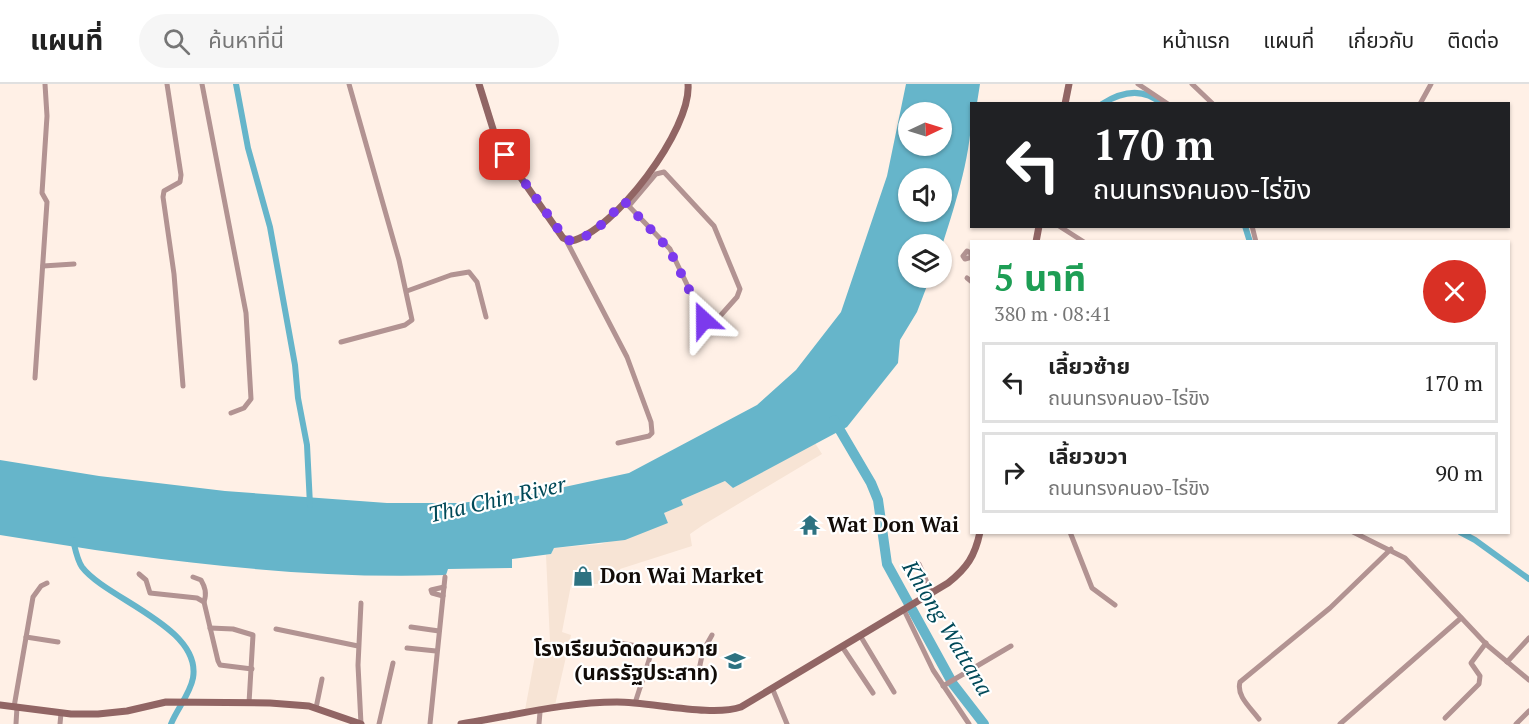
<!DOCTYPE html>
<html lang="th">
<head>
<meta charset="utf-8">
<style>
	:root { --surface:#fff; --page:#f6f6f6; --text:#222; --muted:#767676; --line:#e0e0e0 }
	body { margin:0; font-family:"PT Serif","Noto Sans Thai",serif; background:var(--page); color:var(--text); height:100vh; display:flex; flex-direction:column; font-size:22px; white-space:nowrap }
	* { box-sizing:border-box; margin:0 }
	p { font-size:20px; color:var(--muted) }
	.icon { flex:none; width:33px; height:33px; fill:none; stroke:currentColor; stroke-width:2; stroke-linecap:round; stroke-linejoin:round }
	.map { position:relative; flex:1; overflow:hidden }
	.drawer { position:absolute; left:970px; top:156px; width:540px; height:294px; display:flex; flex-direction:column; background:var(--surface); border-radius:0px; box-shadow:0 2px 4px #0004 }
	.drawer>* { flex:none }
	.top-card { position:absolute; left:970px; top:18px; width:540px; height:126px; border-radius:0px; box-shadow:0 2px 4px #0004; background:#202124; color:#fff; overflow:hidden }
	.needle { width:39px; rotate:86deg }
	.buttons { position:absolute; left:898px; top:18px; display:grid; gap:12px }
	.buttons a { display:grid; place-items:center; width:54px; height:54px; border-radius:50%; background:var(--surface); box-shadow:0 2px 4px #0004; font-size:30px }
	.pin { position:absolute; display:grid; place-items:center; width:51px; height:51px; color:#fff; margin:-26px; border-radius:12px; box-shadow:0 3px 9px #0006 }
	.me { position:absolute; width:66px; margin:-33px; rotate:336deg; stroke-linejoin:round; filter:drop-shadow(0 0 4px #0008) }
	.turn { display:flex; align-items:center; gap:21px; height:126px; padding:0 24px; font-size:27px }
	.turn .icon { width:78px; height:78px; stroke-width:2.5 }
	.turn b { display:block; font-size:42px; line-height:51px }
	.round { display:grid; place-items:center; flex:none; width:63px; height:63px; border-radius:32px; background:var(--page) }
	.head { display:flex; align-items:center; justify-content:space-between; height:102px; padding:0 24px }
	h1 { font-size:36px; font-weight:700; line-height:45px; color:#1e9e55 }
	ul { padding:0; list-style:none }
	li { display:flex; align-items:center; gap:18px; height:81px; margin:0 12px 9px; padding:0 12px; border:3px solid var(--line); border-radius:0px }
	li div { flex:1 }
	li b { display:block; font-size:22px }
	li em { font-style:normal }
	header { display:flex; align-items:center; gap:36px; box-sizing:border-box; height:84px; padding:0 30px; background:var(--surface); border-bottom:2px solid var(--line) }
	header strong { font-size:28px }
	nav { display:flex; gap:33px; margin-inline-start:auto; font-size:21px }
	.search { width:420px; height:54px; background:var(--page); display:flex; align-items:center; gap:15px; box-sizing:border-box; padding:0 21px; border-radius:33px; color:var(--muted); font-size:22px }
	.map>svg:first-child { display:block }
	.built { fill:#f7e4d5 }
	.water { fill:#66b5ca; fill-rule:evenodd }
	.lines { fill:none; stroke-linecap:round; stroke-linejoin:round }
	.canal { stroke:#66b5ca; stroke-width:6 }
	.river { stroke:#66b5ca; stroke-width:10 }
	.street { stroke:#b29392; stroke-width:5 }
	.secondary { stroke:#916564; stroke-width:7 }
	.route { stroke:#7c3aed; stroke-width:10; stroke-dasharray:0 18 }
	.labels { text-anchor:middle; stroke-width:4.5; stroke-linejoin:round; paint-order:stroke }
	.poi-label { font-size:21px; font-weight:bold; fill:#120c08; stroke:#fff; text-anchor:start }
	.water-label { font-size:22px; font-style:italic; fill:#004958; stroke:#fff }
</style>
</head>
<body>
<header>
<strong>แผนที่</strong>
<div class="search"><svg class="icon" aria-label="search" viewBox="0 0 24 24"><circle cx="10" cy="10" r="6"/><path d="M15 15l6 6"/></svg>ค้นหาที่นี่</div>
<nav><a>หน้าแรก</a><a>แผนที่</a><a>เกี่ยวกับ</a><a>ติดต่อ</a></nav>
</header>
<div class="map">
<svg width="1529" height="640" viewBox="0 0 1529 640">
	<rect width="100%" height="100%" fill="#fff0e6"/>
	<path class="built" d="M815,359L822,370L703,441L690,450L692,462L620,485L618,499L571,501L562,548L571,551L555,621L525,626L538,556L550,558L546,471L551,470L554,464L601,460L668,439L664,429L682,421L681,416L725,397L733,404Z"/>
	<path class="water" d="M906,0H980L977,19L972,20C972,69 957,115 942,162L909,160V194H930L917,228L900,256L898,279L847,343L733,404L725,397L681,416L683,421L664,429L668,439L625,456L554,464L551,470L512,475V484L448,485L446,491C298,496 146,475 0,451V376L99,392L225,407L387,419H461L532,410L629,389L757,321L796,286L841,228L887,92ZM909,28H942V62H909ZM909,94H942V128H909Z"/>
	<g class="lines">
		<g class="canal">
			<path d="M236,0L248,64L270,143L295,281L298,314L307,361L310,421"/>
			<path d="M1102,20C1121,8 1143,3 1162,20"/>
			<path d="M1245,142L1250,158"/>
			<path d="M1460,448L1475,456L1529,495"/>
			<path d="M73,456C75,464 77,476 82,483C106,515 202,543 193,594C190,610 177,625 171,640"/>
		</g>
		<path class="river" d="M834,336L871,399L878,416L887,480L953,600L984,640"/>
		<g class="street">
			<path d="M167,0L181,91L180,98L164,107L163,113L174,190L183,302"/>
			<path d="M202,0L246,229L251,315L244,324L231,329"/>
			<path d="M1138,0L1168,20"/>
			<path d="M1192,0L1213,20"/>
			<path d="M1420,20L1431,0"/>
			<path d="M624,117L670,165L704,236L707,240H713L737,213L740,205L714,142L664,88L656,90L629,122"/>
			<path d="M1059,142L1084,158"/>
			<path d="M1252,142L1256,158"/>
			<path d="M566,156L627,273L651,338L652,349L649,352L618,359"/>
			<path d="M972,170L967,167L963,172L965,175L972,173"/>
			<path d="M43,182L74,180"/>
			<path d="M967,194L972,198"/>
			<path d="M407,207L451,191L469,188L477,198L486,233"/>
			<path d="M341,258L405,241L412,236L399,176L349,0"/>
			<path d="M35,294L47,118L42,109L47,32L45,0"/>
			<path d="M1070,448L1092,504L1115,521"/>
			<path d="M1353,448L1405,474L1487,561L1529,596"/>
			<path d="M919,480L932,510"/>
			<path d="M139,490L146,496L150,509L197,514L204,518L218,577L220,581L252,585"/>
			<path d="M193,493L201,496C205,503 207,509 204,518"/>
			<path d="M443,512L432,509L431,506L444,503"/>
			<path d="M361,519L358,581L361,640"/>
			<path d="M904,526L933,586L969,640"/>
			<path d="M411,543L439,547"/>
			<path d="M210,544L233,545L253,551L249,619"/>
			<path d="M276,545L358,562"/>
			<path d="M26,553L58,558"/>
			<path d="M861,553L894,608"/>
			<path d="M619,559L637,562L651,570L635,619"/>
			<path d="M407,564L436,567"/>
			<path d="M843,564L873,609"/>
			<path d="M1507,578L1529,554"/>
			<path d="M697,595L703,567L712,551"/>
			<path d="M943,602L1011,562"/>
			<path d="M773,606L787,640"/>
			<path d="M14,623L33,513L41,502L47,499"/>
			<path d="M316,624L322,595"/>
			<path d="M1445,634L1479,600L1480,592L1471,579L1486,559"/>
			<path d="M1259,635C1251,624 1236,612 1240,598L1330,524L1391,465"/>
			<path d="M16,640L17,623"/>
			<path d="M60,640L61,629"/>
			<path d="M379,640L393,579"/>
			<path d="M430,640L445,493"/>
			<path d="M539,640L540,628"/>
			<path d="M1340,640L1461,534"/>
			<path d="M1516,640L1529,627"/>
		</g>
		<g class="secondary">
			<path d="M479,0L498,61L563,154L571,157C614,148 692,45 688,0"/>
			<path d="M1065,20L1069,0"/>
			<path d="M1036,158L1039,142"/>
			<path d="M0,621L71,630H98L127,627L166,618L270,619L309,622L361,640"/>
			<path d="M461,640C512,632 565,618 617,618C651,618 712,633 741,623L948,499C967,484 975,472 980,448"/>
		</g>
	</g>
	<g class="lines">
		<path class="route" d="M505,71L566,156C588,160 610,132 624,117L669,165L704,236"/>
	</g>
	<defs>
		<g id="temple-bare" transform="scale(1.62)"><path d="M0-6L5-2H3V0L6.5 2.5H4V6H1.5V3h-3V6H-4V2.5H-6.5L-3 0V-2H-5Z" fill="#2d7281" stroke="#fff" stroke-width="2.5" paint-order="stroke"/></g>
		<g id="shop-bare" transform="scale(1.62)"><path d="M-5-2.5h2.3a2.7 3.5 0 0 1 5.4 0H5L5.5 6h-11ZM-1.5-2.5h3a1.5 2.3 0 0 0-3 0Z" fill="#2d7281" stroke="#fff" stroke-width="2.5" paint-order="stroke"/></g>
		<g id="school-bare" transform="scale(1.62)"><path d="M0-5L7-2L0 1L-7-2ZM-4 1L0 2.5L4 1V4Q0 6-4 4Z" fill="#2d7281" stroke="#fff" stroke-width="2.5" paint-order="stroke"/></g>
	</defs>
	<g fill-rule="evenodd">
		<use href="#temple-bare" x="810" y="441"/>
		<use href="#shop-bare" x="583" y="492"/>
		<use href="#school-bare" x="735" y="577"/>
	</g>
	<g class="labels">
		<g class="poi-label">
			<text x="827" y="448">Wat Don Wai</text>
			<text x="600" y="499">Don Wai Market</text>
			<text x="718" y="572" text-anchor="end">โรงเรียนวัดดอนหวาย<tspan x="718" dy="24">(นครรัฐประสาท)</tspan></text>
		</g>
		<g class="water-label">
			<text transform="translate(497 415) rotate(-13)" y="8">Tha Chin River</text>
			<text transform="translate(948 544) rotate(59)" y="8">Khlong Wattana</text>
		</g>
	</g>
</svg>
<div class="buttons">
<a><svg class="needle" viewBox="-14 -14 28 28"><path d="M0-13l5 13h-10z" fill="#e53935"/><path d="M0 13l5-13h-10z" fill="#767676"/></svg></a>
<a><svg class="icon" aria-label="sound" viewBox="0 0 24 24"><path d="M4 9h4l5-4v14l-5-4H4zM17 9q2 3 0 6"/></svg></a>
<a><svg class="icon" aria-label="layers" viewBox="0 0 24 24"><path d="M12 4l9 5-9 5-9-5zM3 14l9 5 9-5"/></svg></a>
</div>
<div class="pin" style="left:505px;top:71px;background:#d93025"><svg class="icon" aria-label="arrive" viewBox="0 0 24 24"><path d="M6 21V4h12l-3 4 3 4H6"/></svg></div>
<svg class="me" style="left:704px;top:236px" viewBox="-20 -20 40 40"><path d="M0-17L14 15 0 8-14 15z" fill="#7c3aed" stroke="#fff" stroke-width="4"/></svg>
<div class="top-card">
<div class="turn"><svg class="icon" aria-label="left" viewBox="0 0 24 24"><path d="M17 20v-9H6M10 6l-5 5 5 5"/></svg><div><b>170 m</b>ถนนทรงคนอง-ไร่ขิง</div></div>
</div>
<section class="drawer">
<div class="head"><div><h1>5 นาที</h1><p>380 m · 08:41</p></div><a class="round" style="background:#d93025;color:#fff"><svg class="icon" aria-label="close" viewBox="0 0 24 24"><path d="M6 6l12 12M18 6L6 18"/></svg></a></div>
<ul>
<li><svg class="icon" aria-label="left" viewBox="0 0 24 24"><path d="M17 20v-9H6M10 6l-5 5 5 5"/></svg><div><b>เลี้ยวซ้าย</b><p>ถนนทรงคนอง-ไร่ขิง</p></div><em>170 m</em></li>
<li><svg class="icon" aria-label="right" viewBox="0 0 24 24"><path d="M7 20v-9h11M14 6l5 5-5 5"/></svg><div><b>เลี้ยวขวา</b><p>ถนนทรงคนอง-ไร่ขิง</p></div><em>90 m</em></li>
</ul>
</section>
</div>
</body>
</html>
